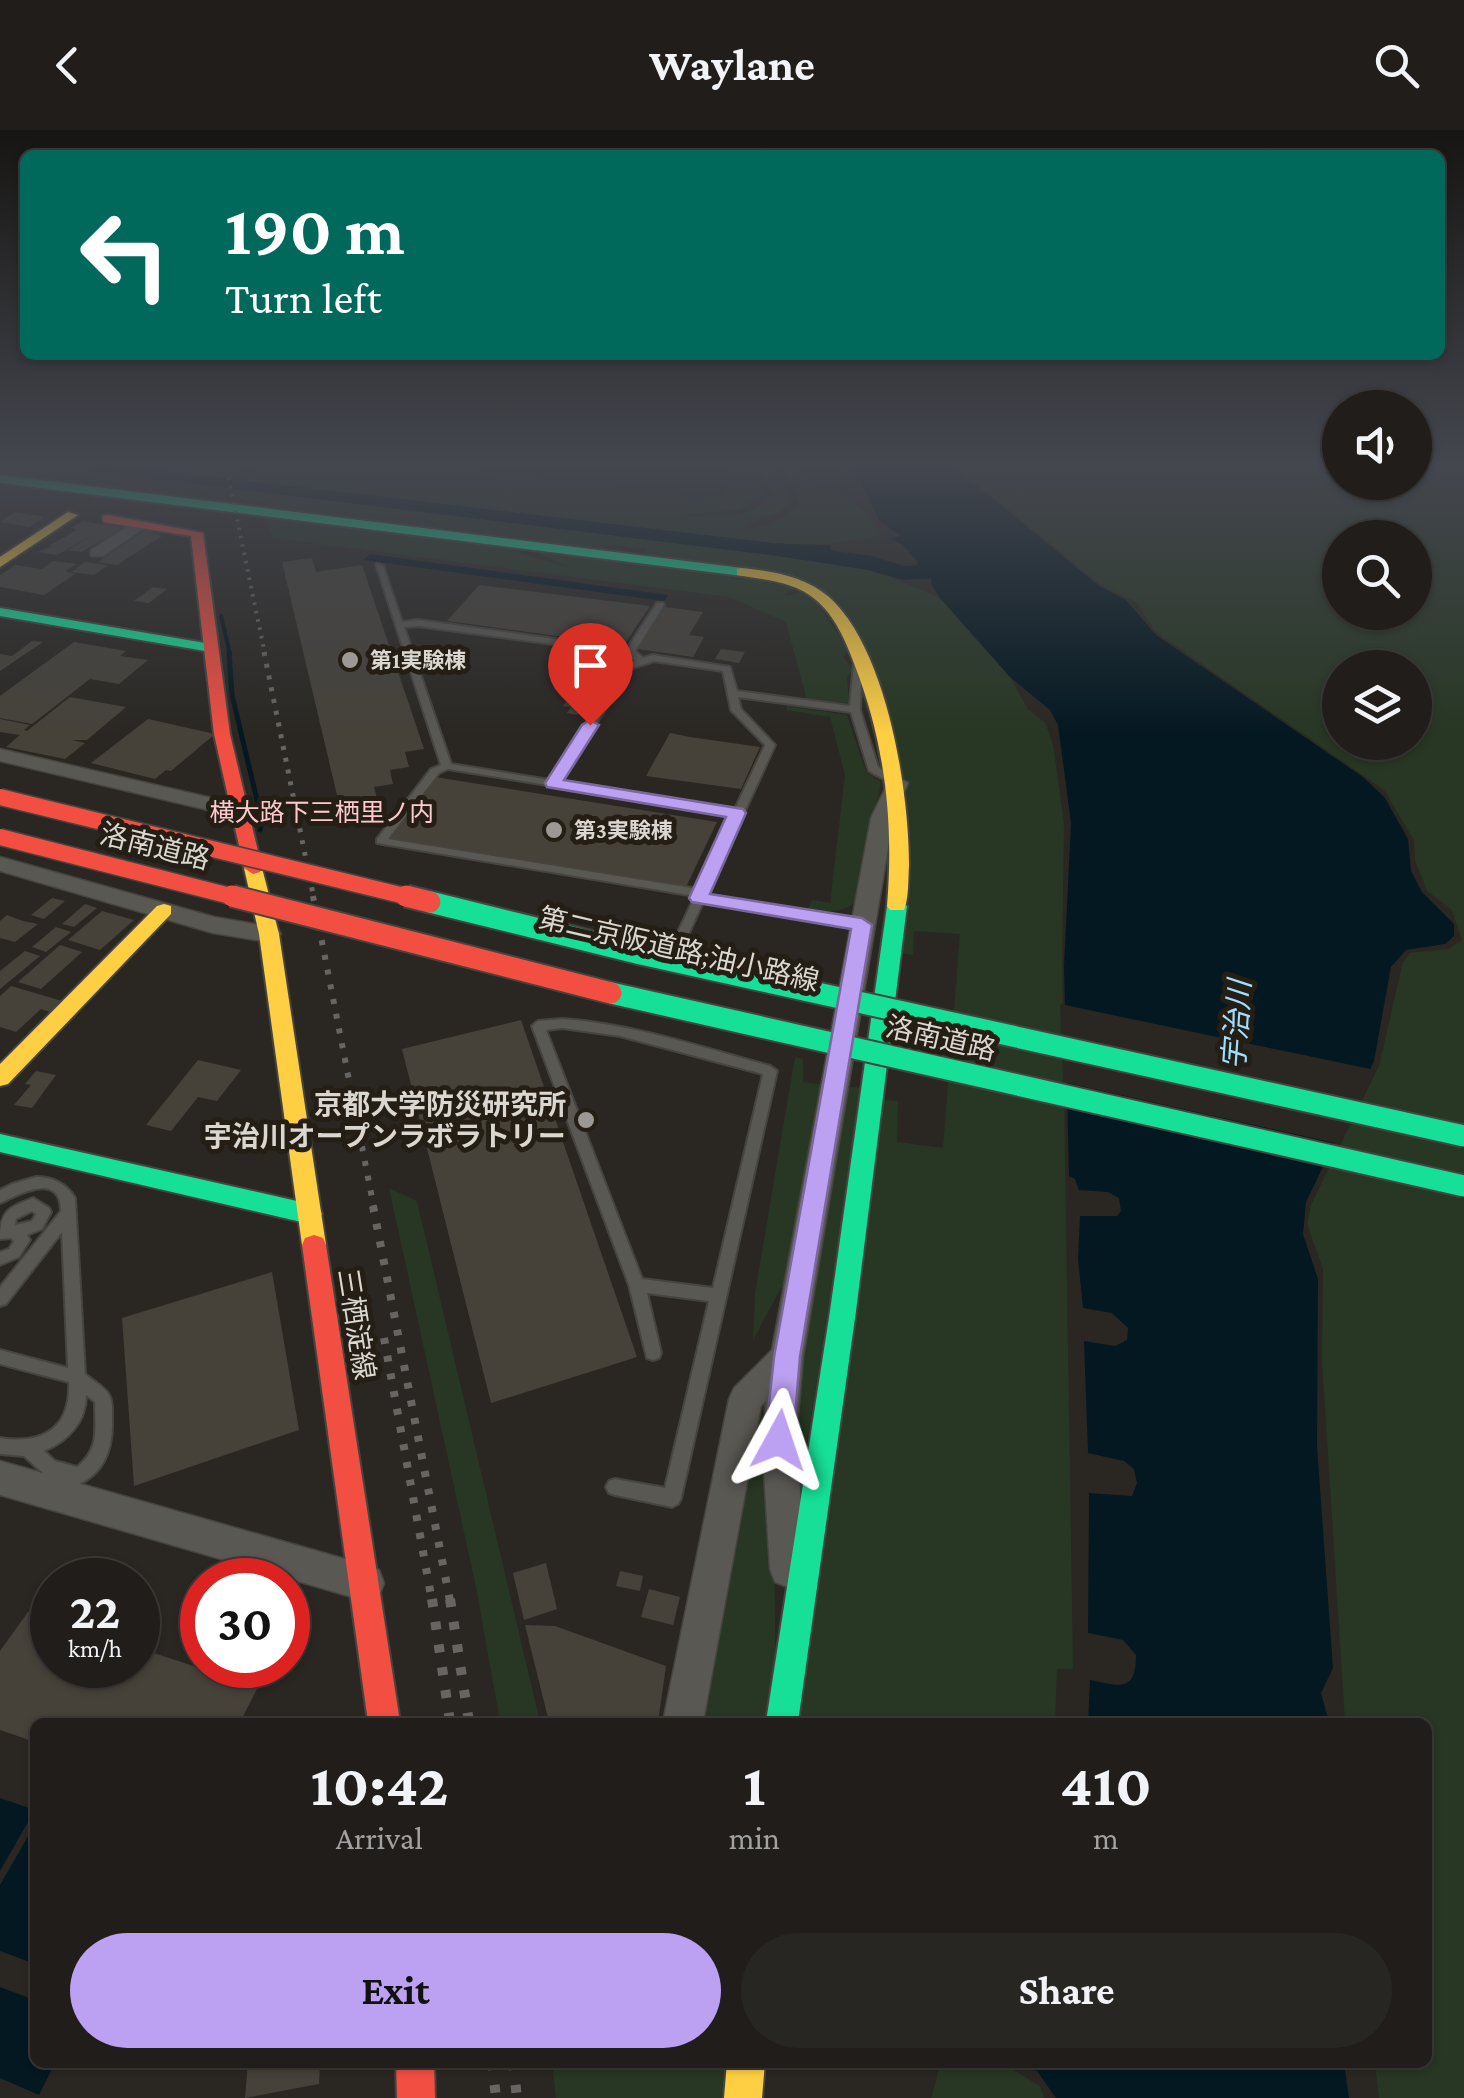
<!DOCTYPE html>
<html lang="en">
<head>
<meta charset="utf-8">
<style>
	:root { --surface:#201d1a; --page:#282623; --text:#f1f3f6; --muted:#a2a2a2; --line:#3d3b39; --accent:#bca0f2 }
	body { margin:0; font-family:"Crimson Pro","Noto Sans JP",serif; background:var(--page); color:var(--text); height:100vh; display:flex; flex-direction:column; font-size:38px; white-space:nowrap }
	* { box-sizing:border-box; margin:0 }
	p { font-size:32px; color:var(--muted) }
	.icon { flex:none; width:55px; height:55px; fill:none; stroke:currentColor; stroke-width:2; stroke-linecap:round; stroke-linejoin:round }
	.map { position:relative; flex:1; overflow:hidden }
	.drawer { position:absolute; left:30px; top:1588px; width:1402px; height:350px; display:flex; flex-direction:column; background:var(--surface); border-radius:15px; box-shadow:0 2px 8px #0004,0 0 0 2px var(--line) }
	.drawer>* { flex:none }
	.banner { position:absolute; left:20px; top:20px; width:1425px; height:210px; border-radius:15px; box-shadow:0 2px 8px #0004,0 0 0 2px var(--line); background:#00695c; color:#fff; overflow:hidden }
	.controls { position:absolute; left:1322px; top:260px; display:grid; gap:20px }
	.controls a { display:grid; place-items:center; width:110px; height:110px; border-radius:50%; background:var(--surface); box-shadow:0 2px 8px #0004,0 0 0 2px var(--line); font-size:50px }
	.speed { position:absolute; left:30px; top:1428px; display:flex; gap:20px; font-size:50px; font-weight:700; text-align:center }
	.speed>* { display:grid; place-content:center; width:130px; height:130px; border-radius:50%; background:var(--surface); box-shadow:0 2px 8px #0004,0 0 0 2px var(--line); line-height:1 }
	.speed small { font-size:25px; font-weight:400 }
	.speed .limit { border:15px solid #d22; background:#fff; color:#111 }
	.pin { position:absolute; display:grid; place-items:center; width:85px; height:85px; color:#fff; margin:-102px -42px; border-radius:50% 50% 50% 0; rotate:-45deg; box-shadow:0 0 10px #0007 }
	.pin .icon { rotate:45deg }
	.me { position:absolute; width:110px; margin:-55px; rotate:5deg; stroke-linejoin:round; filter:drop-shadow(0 0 8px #0008) }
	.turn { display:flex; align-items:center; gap:35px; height:210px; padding:0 40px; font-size:45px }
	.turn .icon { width:130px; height:130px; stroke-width:2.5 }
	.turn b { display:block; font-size:70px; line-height:85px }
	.eta { display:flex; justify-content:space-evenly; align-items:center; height:170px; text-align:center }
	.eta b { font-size:60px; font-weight:700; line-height:70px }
	.primary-button { display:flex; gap:20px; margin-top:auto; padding:20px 40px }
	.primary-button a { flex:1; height:115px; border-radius:60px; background:var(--accent); color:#111; font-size:40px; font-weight:700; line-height:115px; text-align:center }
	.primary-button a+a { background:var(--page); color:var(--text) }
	header { display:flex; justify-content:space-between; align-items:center; height:130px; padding:0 40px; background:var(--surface); font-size:45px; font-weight:700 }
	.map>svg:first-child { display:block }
	.green { fill:#273723; fill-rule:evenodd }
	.water { fill:#041821 }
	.pier { fill:#2a2722 }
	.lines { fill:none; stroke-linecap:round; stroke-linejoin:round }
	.stream-far1 { stroke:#041821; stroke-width:4 }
	.stream { stroke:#041821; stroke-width:5 }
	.river { fill:#041821; fill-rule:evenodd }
	.building { fill:#46423a }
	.lane-casing { stroke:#46443f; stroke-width:4 }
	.street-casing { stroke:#46443f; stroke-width:3 }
	.fast-casing { stroke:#46443f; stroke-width:4 }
	.slow-casing { stroke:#46443f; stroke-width:4 }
	.jam-casing { stroke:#46443f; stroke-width:4 }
	.lane { fill:#5a5853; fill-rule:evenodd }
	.street { fill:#5a5853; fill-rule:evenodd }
	.fast { fill:#16e098; fill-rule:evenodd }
	.slow { fill:#ffcf43; fill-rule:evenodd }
	.jam { fill:#f24e42; fill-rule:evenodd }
	.rail-far4 { stroke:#666562; stroke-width:4; stroke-dasharray:2.5 6; stroke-linecap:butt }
	.rail-far3 { stroke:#666562; stroke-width:5; stroke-dasharray:4 8; stroke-linecap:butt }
	.rail-far2 { stroke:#666562; stroke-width:6; stroke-dasharray:5 10; stroke-linecap:butt }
	.rail-far1 { stroke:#666562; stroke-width:8; stroke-dasharray:6 12; stroke-linecap:butt }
	.rail { stroke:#666562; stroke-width:10; stroke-dasharray:8 15; stroke-linecap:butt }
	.fast-bridge-casing { stroke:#46443f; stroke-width:25; stroke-linecap:butt }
	.jam-bridge-far1-casing { stroke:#46443f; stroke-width:19; stroke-linecap:butt }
	.jam-bridge-casing { stroke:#46443f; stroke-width:25; stroke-linecap:butt }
	.fast-bridge { stroke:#16e098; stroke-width:21 }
	.jam-bridge-far1 { stroke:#f24e42; stroke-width:16 }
	.jam-bridge { stroke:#f24e42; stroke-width:21 }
	.route { fill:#bca0f2; stroke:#7a689d; stroke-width:2.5 }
	.poi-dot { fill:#9c9994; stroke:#241e15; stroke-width:4 }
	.labels { text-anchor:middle; stroke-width:10; stroke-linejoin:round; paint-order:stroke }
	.far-poi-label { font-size:22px; font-weight:bold; fill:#dad7d1; stroke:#241e15; text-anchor:start }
	.far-neighbourhood-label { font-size:25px; fill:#fdc9cc; stroke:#241e15 }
	.street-label { font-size:28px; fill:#dad7d1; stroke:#241e15 }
	.poi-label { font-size:28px; font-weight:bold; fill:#dad7d1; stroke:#241e15; text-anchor:end }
	.water-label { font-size:30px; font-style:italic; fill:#9edefe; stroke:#241e15 }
</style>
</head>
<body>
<header><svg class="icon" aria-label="back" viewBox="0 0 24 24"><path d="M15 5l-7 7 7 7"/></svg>Waylane<svg class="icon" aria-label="search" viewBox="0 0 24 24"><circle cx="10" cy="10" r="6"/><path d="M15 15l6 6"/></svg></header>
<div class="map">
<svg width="1464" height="1968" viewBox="0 0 1464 1968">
	<rect width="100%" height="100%" fill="#2a2722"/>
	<g class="green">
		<path d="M0,331L771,423L876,441L940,468L1010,547L1028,579L1045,593L1053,614L1064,694L1062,834L1073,1539H1057L1055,1592H794L884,970L898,971L897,1012L943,1018L960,804L914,801L913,825L898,823L897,612L819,462L643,424L647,419L605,414L603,419L262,379L268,373L200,364L198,367L212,369L0,347Z"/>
		<path d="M82,331L164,337L175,335L161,331H196L191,335L255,344L260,339L236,331H397L696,368L719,366L731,357L720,331H749L763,364L740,380L683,384C712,391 750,390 772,365L756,331H772L792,372L780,382L743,396C763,402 783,389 798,375L797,360L779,331H793L816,358C837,355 876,384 880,406L830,414H780Z"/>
		<path d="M951,331H1340V352H1415V331H1464V1968H1379L1375,1933L1428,1932V1592H1345L1322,1230L1323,1139L1307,1094L1311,1075L1379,936L1403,832L1410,823L1449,819L1462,810L1452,780L1427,761L1415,730L1414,710L1384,660L1156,502L1136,472L1102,456ZM1340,408H1415V482H1340ZM1340,538H1415V612H1340Z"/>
		<path d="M263,383L515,418L511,420L515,422L563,436H568L519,416L732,443L729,449L742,450L747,445L795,458L784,466L805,461L812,465L849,520L843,527L854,541L847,547L849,573L807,571L786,492L729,467L273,408Z"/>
		<path d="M787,576L847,585L866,642L881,652L860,768C846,784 826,782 808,779L812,770L830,773L845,645L830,587L787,580Z"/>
		<path d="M795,927L803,929V952L827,955L796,1130L753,1210L755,1163Z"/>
		<path d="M845,956L863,958L795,1388L793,1306L796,1248Z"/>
		<path d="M389,1058L417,1071L540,1592H500L477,1462Z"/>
		<path d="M761,1285H765L774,1406L776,1564L771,1592H702Z"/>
		<path d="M552,1933H731L729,1968H556Z"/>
		<path d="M987,1933L1010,1938L1040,1956L1044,1968H931L939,1940Z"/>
	</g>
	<g class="water">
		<path d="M10,331H82L780,414L830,415L835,433Z"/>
		<path d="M834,331H947L1099,456L1126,470L1156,505L1363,647L1385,668L1408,709L1411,741L1422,762L1454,794V806L1445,814L1406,820L1391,837L1374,931L1306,1072L1303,1104L1318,1149L1317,1316L1333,1538L1321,1563L1329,1592H1088L1090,1550C1119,1556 1136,1563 1136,1525L1123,1510L1088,1503L1089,1363L1132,1366L1137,1353L1134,1339L1124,1331L1088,1323L1084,1211L1115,1216L1127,1210L1128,1198L1112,1183L1083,1178L1078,1128L1080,1086H1117L1121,1081L1119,1068L1108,1062L1079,1060L1075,1049L1069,1046L1064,836L1071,693L1058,595L1050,580L1010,547L940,468L931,454L932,446L900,448L896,443L917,437L918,432L902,414L889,409L901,406L879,390L855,341Z"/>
		<path d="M370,424L668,465L664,471L363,430Z"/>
		<path d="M0,1668L35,1680L0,1741Z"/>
		<path d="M35,1694V1834L0,1821V1755Z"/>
		<path d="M0,1857L35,1870V1932L55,1933L39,1965L0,1948Z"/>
		<path d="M1005,1933H1344L1349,1968H1056L1037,1941Z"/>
	</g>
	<path class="pier" d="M1060,874L1375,940L1339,1014L1063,952Z"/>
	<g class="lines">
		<path class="stream-far1" d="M221,486L230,524"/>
		<path class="stream" d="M229,522L232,565L262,691L260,700"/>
		<path class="river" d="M779,413L871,426L904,436L954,433L966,440L954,447L903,450L868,440L771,425L767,420L771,415Z"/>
	</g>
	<g class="building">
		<path d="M15,382L45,387L29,397L0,392Z"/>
		<path d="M83,391L126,398L81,422L68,420L96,403L57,425L37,422L53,416H48L70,404L76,399L71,398Z"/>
		<path d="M146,399L162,406L117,435L98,432Z"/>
		<path d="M312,428L316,442L362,435L424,619L405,622L409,637L390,640L393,654L374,657L378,672L340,678L282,432Z"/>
		<path d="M53,431L77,434L65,441L75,444L44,465L0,457V445L15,435L42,439Z"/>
		<path d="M85,432L108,435L94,445L71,442Z"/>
		<path d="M479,455L650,476L624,515L447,491Z"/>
		<path d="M153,457L167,459L149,473L134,471Z"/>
		<path d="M665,477L703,482L689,505L704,507L693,527L638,519Z"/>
		<path d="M32,511L43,512L0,541V524L12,526Z"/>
		<path d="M74,512L126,521L120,526L148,530L119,554L90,549L32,594L0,588V566Z"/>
		<path d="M721,519L745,522L739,533L715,529Z"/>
		<path d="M574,561L596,564L577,585L567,583L571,577L563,576Z"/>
		<path d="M70,567L126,577L87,610H72L85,613L65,629L6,617L20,605L0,602V589L30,595L24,600L27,601Z"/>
		<path d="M148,589L215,604L171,641L166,640L155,649L91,633Z"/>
		<path d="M670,603L690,607L760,617L741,659L646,646Z"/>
		<path d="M435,647L717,692L685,759L387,709Z"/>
		<path d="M52,768L65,771L44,789L31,785Z"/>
		<path d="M85,774L97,778L74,797L62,794Z"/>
		<path d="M102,781L134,790L100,820L68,810Z"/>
		<path d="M7,785L23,791L38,794L15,812L0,808V791Z"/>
		<path d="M56,797L71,802L46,822L32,817Z"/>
		<path d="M60,815L82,822L41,859L18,852Z"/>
		<path d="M25,821L40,826L0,859V841Z"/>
		<path d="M11,856L62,871L50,882L41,879L16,902L0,897V866Z"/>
		<path d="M521,890L637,1227L491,1273L402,919Z"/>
		<path d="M198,930L241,940L217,971L198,967L171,1001L146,995Z"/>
		<path d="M36,941L56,945L32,978L14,975L31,955L25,954Z"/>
		<path d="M272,1142L299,1300L134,1356L122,1188Z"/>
		<path d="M546,1433L557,1479L524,1490L513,1443Z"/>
		<path d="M620,1441L643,1446L640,1461L616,1456Z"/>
		<path d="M649,1459L680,1467L673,1495L641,1487Z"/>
		<path d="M28,1482L52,1490V1535H138V1518L258,1557L240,1592H35V1612L0,1600V1521Z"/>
		<path d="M525,1495L555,1496L666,1536L658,1592H549Z"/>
		<path d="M248,1932H320L319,1954L245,1968Z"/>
	</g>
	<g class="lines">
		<g class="lane-casing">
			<g id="lane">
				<path d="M376,434L383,436L402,492L418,490L627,519L657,473H663L664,475L635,521L643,528L653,525L730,537L737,561L850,576L854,532L862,530L860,580L878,637L898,650L893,653L889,652L869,641L851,582L738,567L741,579L775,615L706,766L862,791L866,792L868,795L866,798L862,799L703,772L680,823L674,827L668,823L695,766L377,713V709L431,639L441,635ZM418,496L627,524L635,531L626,534L550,650L451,634L404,497ZM654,531L723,541L731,580L765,615L735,679L559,651L632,538ZM448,639L732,685L698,759L388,709L439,643Z"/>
				<path d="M562,889C633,894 701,917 770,936L777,941L681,1368L678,1374L672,1377L615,1365L609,1363L606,1357L609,1351L615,1349L665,1358L709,1171L647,1163L661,1223L659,1228L653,1230L647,1228L629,1155L532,896L538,891ZM562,898L620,906L763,944L713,1158L642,1149L546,900Z"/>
				<path d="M36,1047C53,1047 66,1053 75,1068L85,1244C92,1250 105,1257 109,1265C113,1271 112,1281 112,1288C113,1316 106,1342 79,1354L44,1344L24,1326L0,1324V1308C43,1315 71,1298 69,1252L0,1234V1220L68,1238L62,1102L6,1174L0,1176V1157L61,1081C60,1041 20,1064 0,1073V1060L12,1054ZM86,1265L95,1272C95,1299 100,1319 77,1337L55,1331L44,1321C68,1311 86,1292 86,1265Z"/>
				<path d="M33,1068L49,1078L51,1082L42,1099L27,1105L30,1110L19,1127L0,1135V1122L9,1119L14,1111L11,1108L0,1109C0,1082 7,1078 33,1068ZM32,1081L36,1084L32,1091L15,1095L16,1089Z"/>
			</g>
		</g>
		<g class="street-casing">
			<g id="street">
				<path d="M136,391L150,394L103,426H91V420Z"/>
				<path d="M0,619L246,676L249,681L238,687L0,631Z"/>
				<path d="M898,647L908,653L893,688L803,1227L796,1310L806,1439L801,1452L788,1457L775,1452L770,1439L762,1310L766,1271L761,1276L703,1592H663L729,1269L734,1258L772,1220L871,688L888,653Z"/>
				<path d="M0,727L214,787L277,798L281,804L269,812L213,803L0,741Z"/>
				<path d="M0,1331L366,1435L379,1440L384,1453L379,1466L366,1471L0,1365Z"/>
			</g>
		</g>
		<g class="fast-casing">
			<g id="fast">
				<path d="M0,345L742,438L749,442L742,446L0,353Z"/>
				<path d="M0,478L211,514L218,518L211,522L0,486Z"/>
				<path d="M897,770L907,776L856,1181L798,1592H766L830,1181L887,776Z"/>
				<path d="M0,1004L310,1074L319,1077L322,1084L319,1091L310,1094L0,1022Z"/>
			</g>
		</g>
		<g class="slow-casing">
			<g id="slow">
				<path d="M68,382L78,385L0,437V427Z"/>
				<path d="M742,438C772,441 805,446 829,467C887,519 909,660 909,735C908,750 909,767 904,780H890L887,776C894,692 885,614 855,536C846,512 836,487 816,470C794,451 765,450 737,445V439Z"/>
				<path d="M253,732L262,738L279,804L326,1115L323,1122L314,1125L305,1122L302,1115L259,804L244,738Z"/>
				<path d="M164,774L171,776V784L8,954L0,956V934L157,776Z"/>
				<path d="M727,1932H765L762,1968H724Z"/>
			</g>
		</g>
		<g class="jam-casing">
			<g id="jam">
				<path d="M108,385L203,403L230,604L262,738L260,742L253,744L244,738L214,604L191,406L103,392V386Z"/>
				<path d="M314,1105L323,1108L326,1115L400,1592H368L302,1115L305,1108Z"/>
				<path d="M396,1932H434L435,1968H397Z"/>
			</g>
		</g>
		<use href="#lane" class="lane"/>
		<use href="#street" class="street"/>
		<use href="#fast" class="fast"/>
		<use href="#slow" class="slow"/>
		<use href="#jam" class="jam"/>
		<path class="rail-far4" d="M225,331L265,524"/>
		<path class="rail-far3" d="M264,522L314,769"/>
		<path class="rail-far2" d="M313,766L374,1078"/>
		<g class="rail-far1">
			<path d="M373,1076L450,1471"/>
			<path d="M384,1208L432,1471"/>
		</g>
		<g class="rail">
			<path d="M432,1469L450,1592"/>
			<path d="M450,1469L469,1592"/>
			<path d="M492,1932L496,1968"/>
			<path d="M513,1932L517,1968"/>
		</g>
		<g class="fast-bridge-casing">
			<g id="fast-bridge">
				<path d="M430,772L641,824L1464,1006"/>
				<path d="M611,863L1464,1056"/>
			</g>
		</g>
		<g class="jam-bridge-far1-casing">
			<g id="jam-bridge-far1">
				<path d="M0,667L417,769"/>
				<path d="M0,707L242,769"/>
			</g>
		</g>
		<g class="jam-bridge-casing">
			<g id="jam-bridge">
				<path d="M232,766L611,863"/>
				<path d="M406,766L430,772"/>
			</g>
		</g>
		<use href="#fast-bridge" class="fast-bridge"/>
		<use href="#jam-bridge-far1" class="jam-bridge-far1"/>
		<use href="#jam-bridge" class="jam-bridge"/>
	</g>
	<linearGradient id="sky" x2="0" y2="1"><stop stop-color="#171513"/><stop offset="0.55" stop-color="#44474f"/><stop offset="1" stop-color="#44474f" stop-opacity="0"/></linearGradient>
	<rect width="1464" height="606" fill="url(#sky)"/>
	<path class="route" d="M590,590L599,595L564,650L743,679L746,683L710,764L862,788L872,795L800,1227L793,1310L789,1319L779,1323L769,1319L765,1310L774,1227L851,799L692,772L689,768L726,687L547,657L545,653L582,595Z"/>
	<g class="poi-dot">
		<circle cx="350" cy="530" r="10"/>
		<circle cx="554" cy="700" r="10"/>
		<circle cx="586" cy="990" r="10"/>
	</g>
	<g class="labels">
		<g class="far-poi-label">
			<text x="370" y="538">第1実験棟</text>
			<text x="574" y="708">第3実験棟</text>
		</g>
		<g class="far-neighbourhood-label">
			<text x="322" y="691">横大路下三栖里ノ内</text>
		</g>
		<g class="street-label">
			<text transform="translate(155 716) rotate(14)" y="10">洛南道路</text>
			<text transform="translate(679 819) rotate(13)" y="10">第二京阪道路;油小路線</text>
			<text transform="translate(941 908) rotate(13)" y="10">洛南道路</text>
			<text transform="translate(357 1194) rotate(81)" y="10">三栖淀線</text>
		</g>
		<g class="poi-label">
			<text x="566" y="984">京都大学防災研究所<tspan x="566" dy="32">宇治川オープンラボラトリー</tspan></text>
		</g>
		<g class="water-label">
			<text transform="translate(1237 895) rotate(-86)" y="10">宇治川</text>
		</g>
	</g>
</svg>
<div class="controls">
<a><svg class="icon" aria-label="sound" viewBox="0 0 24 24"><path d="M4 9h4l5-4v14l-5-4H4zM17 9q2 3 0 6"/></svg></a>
<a><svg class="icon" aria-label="search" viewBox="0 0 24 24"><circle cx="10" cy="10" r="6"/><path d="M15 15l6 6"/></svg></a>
<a><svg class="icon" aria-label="layers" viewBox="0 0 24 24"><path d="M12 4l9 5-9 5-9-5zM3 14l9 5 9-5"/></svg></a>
</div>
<div class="speed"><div>22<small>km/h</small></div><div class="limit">30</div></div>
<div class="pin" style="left:590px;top:595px;background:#d93025"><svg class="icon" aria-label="arrive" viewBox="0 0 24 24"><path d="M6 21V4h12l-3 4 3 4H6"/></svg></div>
<svg class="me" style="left:779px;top:1310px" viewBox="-20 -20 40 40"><path d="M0-17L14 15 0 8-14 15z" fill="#bca0f2" stroke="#fff" stroke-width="4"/></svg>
<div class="banner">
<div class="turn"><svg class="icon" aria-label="left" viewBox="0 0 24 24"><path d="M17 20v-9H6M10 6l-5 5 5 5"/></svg><div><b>190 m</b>Turn left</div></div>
</div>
<section class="drawer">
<div class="eta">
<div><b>10:42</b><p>Arrival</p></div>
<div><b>1</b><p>min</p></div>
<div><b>410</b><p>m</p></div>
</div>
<div class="primary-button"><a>Exit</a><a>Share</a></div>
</section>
</div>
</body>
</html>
